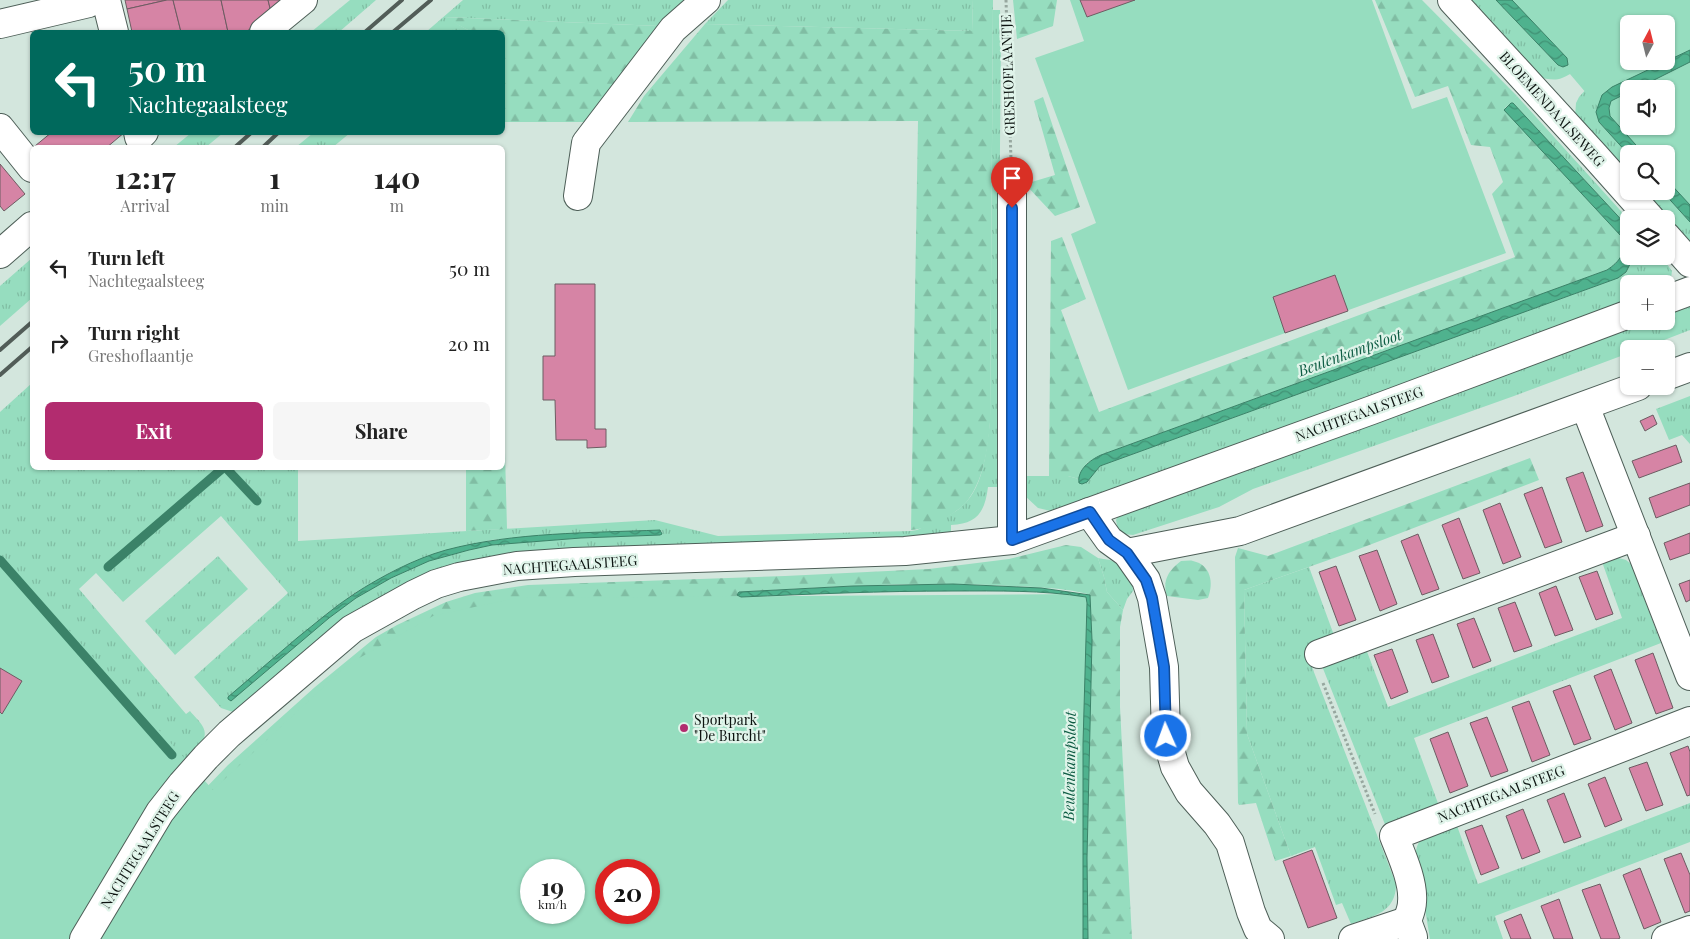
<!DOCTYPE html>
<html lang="en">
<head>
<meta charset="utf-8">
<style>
	:root { --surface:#fff; --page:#f6f6f6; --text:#222; --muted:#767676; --accent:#b22c6f }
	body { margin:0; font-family:"Playfair Display",serif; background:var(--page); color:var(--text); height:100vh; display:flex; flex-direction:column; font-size:19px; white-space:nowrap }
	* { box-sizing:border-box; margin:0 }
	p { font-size:16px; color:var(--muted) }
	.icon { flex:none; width:28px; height:28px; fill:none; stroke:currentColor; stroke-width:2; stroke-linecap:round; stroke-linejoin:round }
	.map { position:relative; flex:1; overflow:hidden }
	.drawer { position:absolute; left:30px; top:145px; width:475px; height:325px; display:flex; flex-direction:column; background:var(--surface); border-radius:8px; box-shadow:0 1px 4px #0004 }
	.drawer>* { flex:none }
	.guide { position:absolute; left:30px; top:30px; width:475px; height:105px; border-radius:8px; box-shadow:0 1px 4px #0004; background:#00695c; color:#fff; overflow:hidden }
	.needle { width:32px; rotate:7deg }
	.controls { position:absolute; left:1620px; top:15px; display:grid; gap:10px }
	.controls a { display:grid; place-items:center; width:55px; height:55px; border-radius:8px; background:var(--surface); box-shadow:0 1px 4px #0004; font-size:25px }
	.speed { position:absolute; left:520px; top:859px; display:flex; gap:10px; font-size:25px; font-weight:700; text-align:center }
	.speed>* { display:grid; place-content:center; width:65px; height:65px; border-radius:50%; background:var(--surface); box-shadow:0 1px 4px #0004; line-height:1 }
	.speed small { font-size:12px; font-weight:400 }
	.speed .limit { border:8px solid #d22; background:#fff; color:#111 }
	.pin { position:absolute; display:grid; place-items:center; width:42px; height:42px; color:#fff; margin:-51px -21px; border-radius:50% 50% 50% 0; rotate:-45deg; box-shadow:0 0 5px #0007 }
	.pin .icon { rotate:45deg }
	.me { position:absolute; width:55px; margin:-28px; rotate:358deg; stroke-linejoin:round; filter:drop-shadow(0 0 4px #0008) }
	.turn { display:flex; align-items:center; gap:18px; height:105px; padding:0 15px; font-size:22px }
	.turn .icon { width:65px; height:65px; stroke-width:2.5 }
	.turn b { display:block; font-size:35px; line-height:42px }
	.eta { display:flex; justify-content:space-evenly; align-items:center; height:85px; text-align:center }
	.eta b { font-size:30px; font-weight:700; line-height:35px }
	.button { display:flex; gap:10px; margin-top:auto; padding:10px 15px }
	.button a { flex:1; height:58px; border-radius:8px; background:var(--accent); color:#fff; font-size:20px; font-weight:700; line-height:58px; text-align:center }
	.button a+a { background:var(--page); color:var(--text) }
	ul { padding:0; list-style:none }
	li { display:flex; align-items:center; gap:15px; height:75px; padding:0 15px }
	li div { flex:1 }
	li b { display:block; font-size:19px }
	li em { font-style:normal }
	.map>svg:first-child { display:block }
	.grass { fill:url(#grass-tufts); fill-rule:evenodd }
	.forest { fill:url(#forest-firs) }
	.park { fill:#96ddbf; fill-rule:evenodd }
	.water { fill:url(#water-waves); stroke:#3b8268 }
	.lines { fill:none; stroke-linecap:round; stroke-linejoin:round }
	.stream { stroke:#3b8268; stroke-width:9 }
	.building { fill:#d684a5; stroke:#6d5c62 }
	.minor-casing { stroke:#4e5f58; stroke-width:30 }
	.path { stroke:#97a79f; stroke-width:3; stroke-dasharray:2.5 2.5; stroke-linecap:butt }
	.minor { stroke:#fff; stroke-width:28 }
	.rail { stroke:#525d58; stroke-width:4 }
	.route-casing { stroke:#114b97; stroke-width:12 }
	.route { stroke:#1a73e8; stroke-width:9 }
	.poi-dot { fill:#b22c6f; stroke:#e0f4ea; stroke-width:2 }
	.labels { text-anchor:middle; stroke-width:4.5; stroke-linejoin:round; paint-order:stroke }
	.street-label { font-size:14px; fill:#0c1310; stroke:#e0f4ea }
	.poi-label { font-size:14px; fill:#0c1310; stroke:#e0f4ea; text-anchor:start }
	.water-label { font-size:15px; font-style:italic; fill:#0e5d44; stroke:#e0f4ea }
</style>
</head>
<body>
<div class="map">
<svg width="1690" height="939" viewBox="0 0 1690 939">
	<defs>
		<pattern id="grass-tufts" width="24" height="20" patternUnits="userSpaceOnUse" patternTransform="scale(1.25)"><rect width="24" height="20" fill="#96ddbf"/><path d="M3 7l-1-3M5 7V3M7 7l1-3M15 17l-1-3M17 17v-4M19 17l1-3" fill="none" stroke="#80bda3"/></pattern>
		<pattern id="forest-firs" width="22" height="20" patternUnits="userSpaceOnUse" patternTransform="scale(1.25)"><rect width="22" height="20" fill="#96ddbf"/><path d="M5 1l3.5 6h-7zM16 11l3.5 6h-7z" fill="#80bda3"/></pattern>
		<pattern id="water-waves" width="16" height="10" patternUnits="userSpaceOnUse" patternTransform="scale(1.25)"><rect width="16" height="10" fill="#4fb28e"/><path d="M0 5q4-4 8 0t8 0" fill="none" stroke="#409073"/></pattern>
	</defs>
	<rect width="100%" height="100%" fill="#d3e6dd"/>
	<g class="grass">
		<path d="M350,0H376L339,32H311Z"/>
		<path d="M463,0H689L659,26L445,17L468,30L465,32H426Z"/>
		<path d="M728,0H973L972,31L705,24Z"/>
		<path d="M1468,0H1496L1558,65L1563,67L1512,0L1666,24H1629C1612,39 1583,70 1562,78C1555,81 1546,79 1539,77Z"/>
		<path d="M993,10H1000L1001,34L997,487H988C985,512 977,524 951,525V536L507,556L233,712L221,708L194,677L288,593L221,516L123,602L96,573L79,589L186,714L190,711C194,716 200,721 203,727C211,742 190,758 181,768L0,566V412L32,383V468H298V541L655,520L718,536L911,531L917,530C930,524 944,519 956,511C984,493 986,452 990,422ZM660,530L662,532L660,535L581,538L492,545L469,550L429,561L391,578L356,598L329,618L231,700L326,614L353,594L389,573L428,557L491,540L581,533Z"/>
		<path d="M1666,61L1612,87L1599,122L1629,155V176L1575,117L1576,103L1579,97L1588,87Z"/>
		<path d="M1517,96L1629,220V228L1513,103L1508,105L1509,102Z"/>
		<path d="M191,133V132L223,133L206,147H174Z"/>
		<path d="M313,133V132L350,133L333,147H296Z"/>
		<path d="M1643,191H1662L1690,222V243Z"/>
		<path d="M1634,256H1661L1672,271L1671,278L1666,285V284H1629V302L1055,512L1038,508L1025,496L1022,476H1068L1079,479V483L1087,482L1100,466L1618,278L1626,272Z"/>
		<path d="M32,258V298L0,326V286Z"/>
		<path d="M1690,305V330L1641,349H1629V353L1514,396L1253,489L1219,507L1133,535L1124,534L1118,530L1116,520L1119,514L1640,321H1666V312Z"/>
		<path d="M1690,396V444L1682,435L1669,440L1656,409Z"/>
		<path d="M218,556L248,589L175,655L145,621Z"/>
		<path d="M1612,556L1626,560L1631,564L1661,643L1414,738L1439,806L1386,827L1322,666L1366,649L1388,707L1622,618L1601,559Z"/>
		<path d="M1098,558C1101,559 1106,559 1110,560C1121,564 1134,579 1133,591L1127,599L1123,610L1107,592L1104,577Z"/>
		<path d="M1309,567L1335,638L1305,649L1396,884C1396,913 1373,916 1351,924L1342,903L1336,905L1315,847L1291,856L1247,734L1244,590Z"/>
		<path d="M1690,803V842L1495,916L1503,939H1430L1416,855C1415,833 1439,830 1456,823L1478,884Z"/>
	</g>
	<g class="forest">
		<path d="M973,0H993L990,422C988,448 984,478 968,500C963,507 955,512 947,517C937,524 924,529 911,530L918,121L628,122L644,96L705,24L972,31Z"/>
		<path d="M1013,0H1057L1053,26L1017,39Z"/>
		<path d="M1375,0H1422L1517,96C1512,100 1509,105 1505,108L1621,236C1628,252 1619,262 1607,270L1101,455L1087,463L1079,479L1068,476H1049L1051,241L1062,237L1086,299L1061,310L1099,412L1515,257L1492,194L1503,182L1490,147L1471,145L1448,86L1415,97Z"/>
		<path d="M443,17L659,26L588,122H503L502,32H468V30Z"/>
		<path d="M1043,97L1080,207L1055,216L1025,184L1055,175L1034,101Z"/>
		<path d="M503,375L507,529L466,531V468H502Z"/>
		<path d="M1530,458L1539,480L1351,552L1244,590L1247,734L1291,856L1275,861L1256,803L1239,805L1238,803L1235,557L1238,548L1268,556Z"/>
		<path d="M1066,545L1081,547L1098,558L1104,577L1107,592L1123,610L1120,627V707L1132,939H1088L1087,858L1092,640L1090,595C1070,588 1033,587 1010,586C920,581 829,587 739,592L737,595L741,597L106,939L199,795L228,765L315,687L376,637L397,625L446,602L475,593L528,585L785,576L929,569L1009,559Z"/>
		<path d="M1181,561C1185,561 1190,560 1193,561C1211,565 1214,583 1208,598L1198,600L1167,596C1162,580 1169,570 1181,561Z"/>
	</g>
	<g class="park">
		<path d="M1070,0H1372L1412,109L1447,97L1506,253L1128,390L1071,234L1096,223L1035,58L1084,41Z"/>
		<path d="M1507,0H1690V214L1666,186V154H1638ZM1629,24H1666V61H1629ZM1629,89H1666V126H1629Z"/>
		<path d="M0,554L213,790L347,665L433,616L516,598L1083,594L1089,599L1086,939H0ZM531,870H574V912H531ZM606,870H649V912H606Z"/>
	</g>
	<g class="water">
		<path d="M1496,0H1512L1567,58L1568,65L1563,67L1558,65Z"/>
		<path d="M1690,50V62L1636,89H1629V92L1611,101L1609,108L1610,116L1644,154L1629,155L1599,122L1596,112L1602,95L1612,87Z"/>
		<path d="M1511,103H1513L1629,228V256H1634L1626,272L1618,278L1100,466L1087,482L1082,484L1079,483C1077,470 1090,460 1101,455L1607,270C1619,262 1628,252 1621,236L1504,110Z"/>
		<path d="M1666,179L1690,205V222L1662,191H1666Z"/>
		<path d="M660,530L662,534L660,535L581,538L492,545L469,550L429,561L391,578L356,598L329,618L231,701L228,699V697C251,677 274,658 297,638C316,623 334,607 354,594C382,576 414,559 446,550C514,532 590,533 660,530Z"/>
		<path d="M953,584L1041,588L1090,595L1092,640L1087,858L1088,939H1083V744L1087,603L1086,597C1042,590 998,591 953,591C882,591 812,594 741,597L737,595L739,592L853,586Z"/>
	</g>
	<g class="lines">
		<g class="stream">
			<path d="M226,468L257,501"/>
			<path d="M0,560L172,755"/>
			<path d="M108,567L223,468"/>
		</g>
	</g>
	<g class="building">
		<path d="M125,0H167L127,9Z"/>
		<path d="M167,0H173L181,32H132L127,9Z"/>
		<path d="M173,0H221L228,32H181Z"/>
		<path d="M221,0H268L271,12L246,32H228Z"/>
		<path d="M268,0H285L271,12Z"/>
		<path d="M1080,0H1135L1087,17Z"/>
		<path d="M52,132H125L106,148H36L35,146Z"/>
		<path d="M0,164L25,194L4,211L0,206Z"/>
		<path d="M1335,275L1348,311L1285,333L1273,297Z"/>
		<path d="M555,284H595V429H606V447L587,448V440H556L555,400H543V356H555Z"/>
		<path d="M1653,415L1657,424L1645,431L1640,421Z"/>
		<path d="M1676,445L1682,462L1639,478L1632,461Z"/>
		<path d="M1583,472L1603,526L1586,532L1566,478Z"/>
		<path d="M1690,483V505L1656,518L1649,498Z"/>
		<path d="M1542,487L1562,542L1545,548L1524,494Z"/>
		<path d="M1500,503L1521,557L1503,564L1483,510Z"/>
		<path d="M1459,518L1480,573L1463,579L1442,525Z"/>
		<path d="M1690,533V553L1670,560L1664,543Z"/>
		<path d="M1418,534L1439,589L1422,595L1401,541Z"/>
		<path d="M1377,550L1397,604L1380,611L1359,556Z"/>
		<path d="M1336,566L1356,620L1339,626L1319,572Z"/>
		<path d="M1597,571L1613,614L1596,620L1579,577Z"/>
		<path d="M1690,580V600L1686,602L1679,584Z"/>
		<path d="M1556,586L1573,630L1555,636L1539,593Z"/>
		<path d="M1515,602L1532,646L1514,652L1498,608Z"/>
		<path d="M1474,618L1491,661L1473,668L1457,624Z"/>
		<path d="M1433,634L1449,677L1432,683L1416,640Z"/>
		<path d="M1392,649L1408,692L1391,699L1374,655Z"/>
		<path d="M1653,653L1673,708L1656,714L1635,660Z"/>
		<path d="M0,668L22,681L2,714L0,712Z"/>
		<path d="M1611,669L1632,723L1615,730L1594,676Z"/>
		<path d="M1570,685L1591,739L1574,745L1553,691Z"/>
		<path d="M1529,701L1550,755L1532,762L1512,707Z"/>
		<path d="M1487,717L1508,771L1491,777L1470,723Z"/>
		<path d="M1448,732L1468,786L1450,793L1430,739Z"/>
		<path d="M1688,746L1690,752V795L1687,796L1670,753Z"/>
		<path d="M1647,762L1663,805L1646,811L1629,768Z"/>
		<path d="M1605,777L1622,820L1605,827L1588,784Z"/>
		<path d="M1564,793L1581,837L1564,843L1547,800Z"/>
		<path d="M1523,809L1540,852L1522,859L1506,816Z"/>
		<path d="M1482,825L1499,868L1481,875L1465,831Z"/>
		<path d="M1312,850L1337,918L1308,928L1283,861Z"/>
		<path d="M1681,853L1690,875V911L1685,913L1664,859Z"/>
		<path d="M1640,868L1661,922L1644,929L1623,875Z"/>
		<path d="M1600,884L1620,938L1618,939H1601L1582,890Z"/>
		<path d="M1559,899L1573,939H1554L1541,906Z"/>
		<path d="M1521,914L1531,939H1511L1504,921Z"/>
	</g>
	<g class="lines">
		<g class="minor-casing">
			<g id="minor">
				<path d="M106,0L114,32"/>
				<path d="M1452,0L1595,156L1651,219"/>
				<path d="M0,24L89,3"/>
				<path d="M264,32L303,0"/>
				<path d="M0,128L32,168"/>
				<path d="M138,132L139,137L144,132"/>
				<path d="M1012,188V540"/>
				<path d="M578,196L586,143L673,29L706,0"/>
				<path d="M1666,236L1690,263"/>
				<path d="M0,254L32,226"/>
				<path d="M1666,300L1690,291"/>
				<path d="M1666,376L1690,367"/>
				<path d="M1585,406L1690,676"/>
				<path d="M1089,512L1109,540L1127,553L1146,580L1152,598L1164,667L1166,736L1175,767L1189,792L1217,824L1230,843L1251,912L1258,929L1270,939"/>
				<path d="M1127,553L1240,531L1638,386"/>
				<path d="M1319,654L1636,536"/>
				<path d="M1407,921C1409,915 1412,909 1412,902C1414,882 1401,854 1394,836L1690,721"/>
				<path d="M84,939L160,812L182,784L206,757L229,734L352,629L413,595L436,584L459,577L517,566L574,562L905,551L1012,540L1372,410L1629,314"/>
				<path d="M1353,939L1407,921L1413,937"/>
				<path d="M1666,939L1690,930"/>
			</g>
		</g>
		<g class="path">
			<path d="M1006,0L1011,160"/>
			<path d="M1323,683L1375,814"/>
		</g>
		<use href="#minor" class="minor"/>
		<g class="rail">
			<path d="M365,32L402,0"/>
			<path d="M393,32L431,0"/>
			<path d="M234,148L252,132"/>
			<path d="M262,148L279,132"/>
			<path d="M0,350L32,322"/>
			<path d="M0,375L32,347"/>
		</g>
	</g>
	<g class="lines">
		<g class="route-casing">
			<path id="route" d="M1012,208V540L1090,512L1109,540L1127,553L1146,580L1152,598L1164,667L1166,736"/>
		</g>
		<use href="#route" class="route"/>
	</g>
	<circle class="poi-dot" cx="684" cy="728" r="5"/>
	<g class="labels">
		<g class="street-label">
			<text transform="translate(1008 75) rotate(-92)" y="5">GRESHOFLAANTJE</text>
			<text transform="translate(1552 109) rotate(48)" y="5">BLOEMENDAALSEWEG</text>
			<text transform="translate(1359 414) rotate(-20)" y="5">NACHTEGAALSTEEG</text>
			<text transform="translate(570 565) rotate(-4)" y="5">NACHTEGAALSTEEG</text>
			<text transform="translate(1501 794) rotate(-21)" y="5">NACHTEGAALSTEEG</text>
			<text transform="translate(140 850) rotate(-58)" y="5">NACHTEGAALSTEEG</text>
		</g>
		<g class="poi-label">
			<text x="694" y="725">Sportpark<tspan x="694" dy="16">"De Burcht"</tspan></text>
		</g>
		<g class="water-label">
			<text transform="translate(1350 353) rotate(-20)" y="5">Beulenkampsloot</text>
			<text transform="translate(1070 766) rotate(-89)" y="5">Beulenkampsloot</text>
		</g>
	</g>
</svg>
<div class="controls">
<a><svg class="needle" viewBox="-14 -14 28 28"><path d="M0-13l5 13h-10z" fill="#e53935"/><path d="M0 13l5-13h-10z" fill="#767676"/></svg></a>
<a><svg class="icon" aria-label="sound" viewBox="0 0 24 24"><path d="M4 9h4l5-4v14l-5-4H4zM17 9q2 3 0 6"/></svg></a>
<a><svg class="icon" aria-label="search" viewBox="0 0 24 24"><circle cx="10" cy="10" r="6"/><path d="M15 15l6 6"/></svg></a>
<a><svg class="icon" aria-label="layers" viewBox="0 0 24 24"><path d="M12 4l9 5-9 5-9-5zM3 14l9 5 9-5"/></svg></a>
<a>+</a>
<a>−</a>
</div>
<div class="speed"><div>19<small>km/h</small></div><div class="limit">20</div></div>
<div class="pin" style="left:1012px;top:208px;background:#d93025"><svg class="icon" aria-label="arrive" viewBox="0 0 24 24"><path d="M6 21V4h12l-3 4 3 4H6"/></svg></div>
<svg class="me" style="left:1166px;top:736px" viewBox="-20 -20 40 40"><circle r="17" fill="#1a73e8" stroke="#fff" stroke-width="3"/><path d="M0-11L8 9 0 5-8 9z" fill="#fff"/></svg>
<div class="guide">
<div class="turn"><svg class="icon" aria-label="left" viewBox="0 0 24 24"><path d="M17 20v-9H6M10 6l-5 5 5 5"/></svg><div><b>50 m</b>Nachtegaalsteeg</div></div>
</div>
<section class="drawer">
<div class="eta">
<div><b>12:17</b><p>Arrival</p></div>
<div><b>1</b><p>min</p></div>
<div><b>140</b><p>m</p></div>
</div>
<ul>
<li><svg class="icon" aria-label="left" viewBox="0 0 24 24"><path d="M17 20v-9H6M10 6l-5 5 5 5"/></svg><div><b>Turn left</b><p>Nachtegaalsteeg</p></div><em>50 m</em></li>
<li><svg class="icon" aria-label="right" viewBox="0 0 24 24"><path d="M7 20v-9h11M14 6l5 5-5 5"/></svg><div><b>Turn right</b><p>Greshoflaantje</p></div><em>20 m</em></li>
</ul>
<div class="button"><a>Exit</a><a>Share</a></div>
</section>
</div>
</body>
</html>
